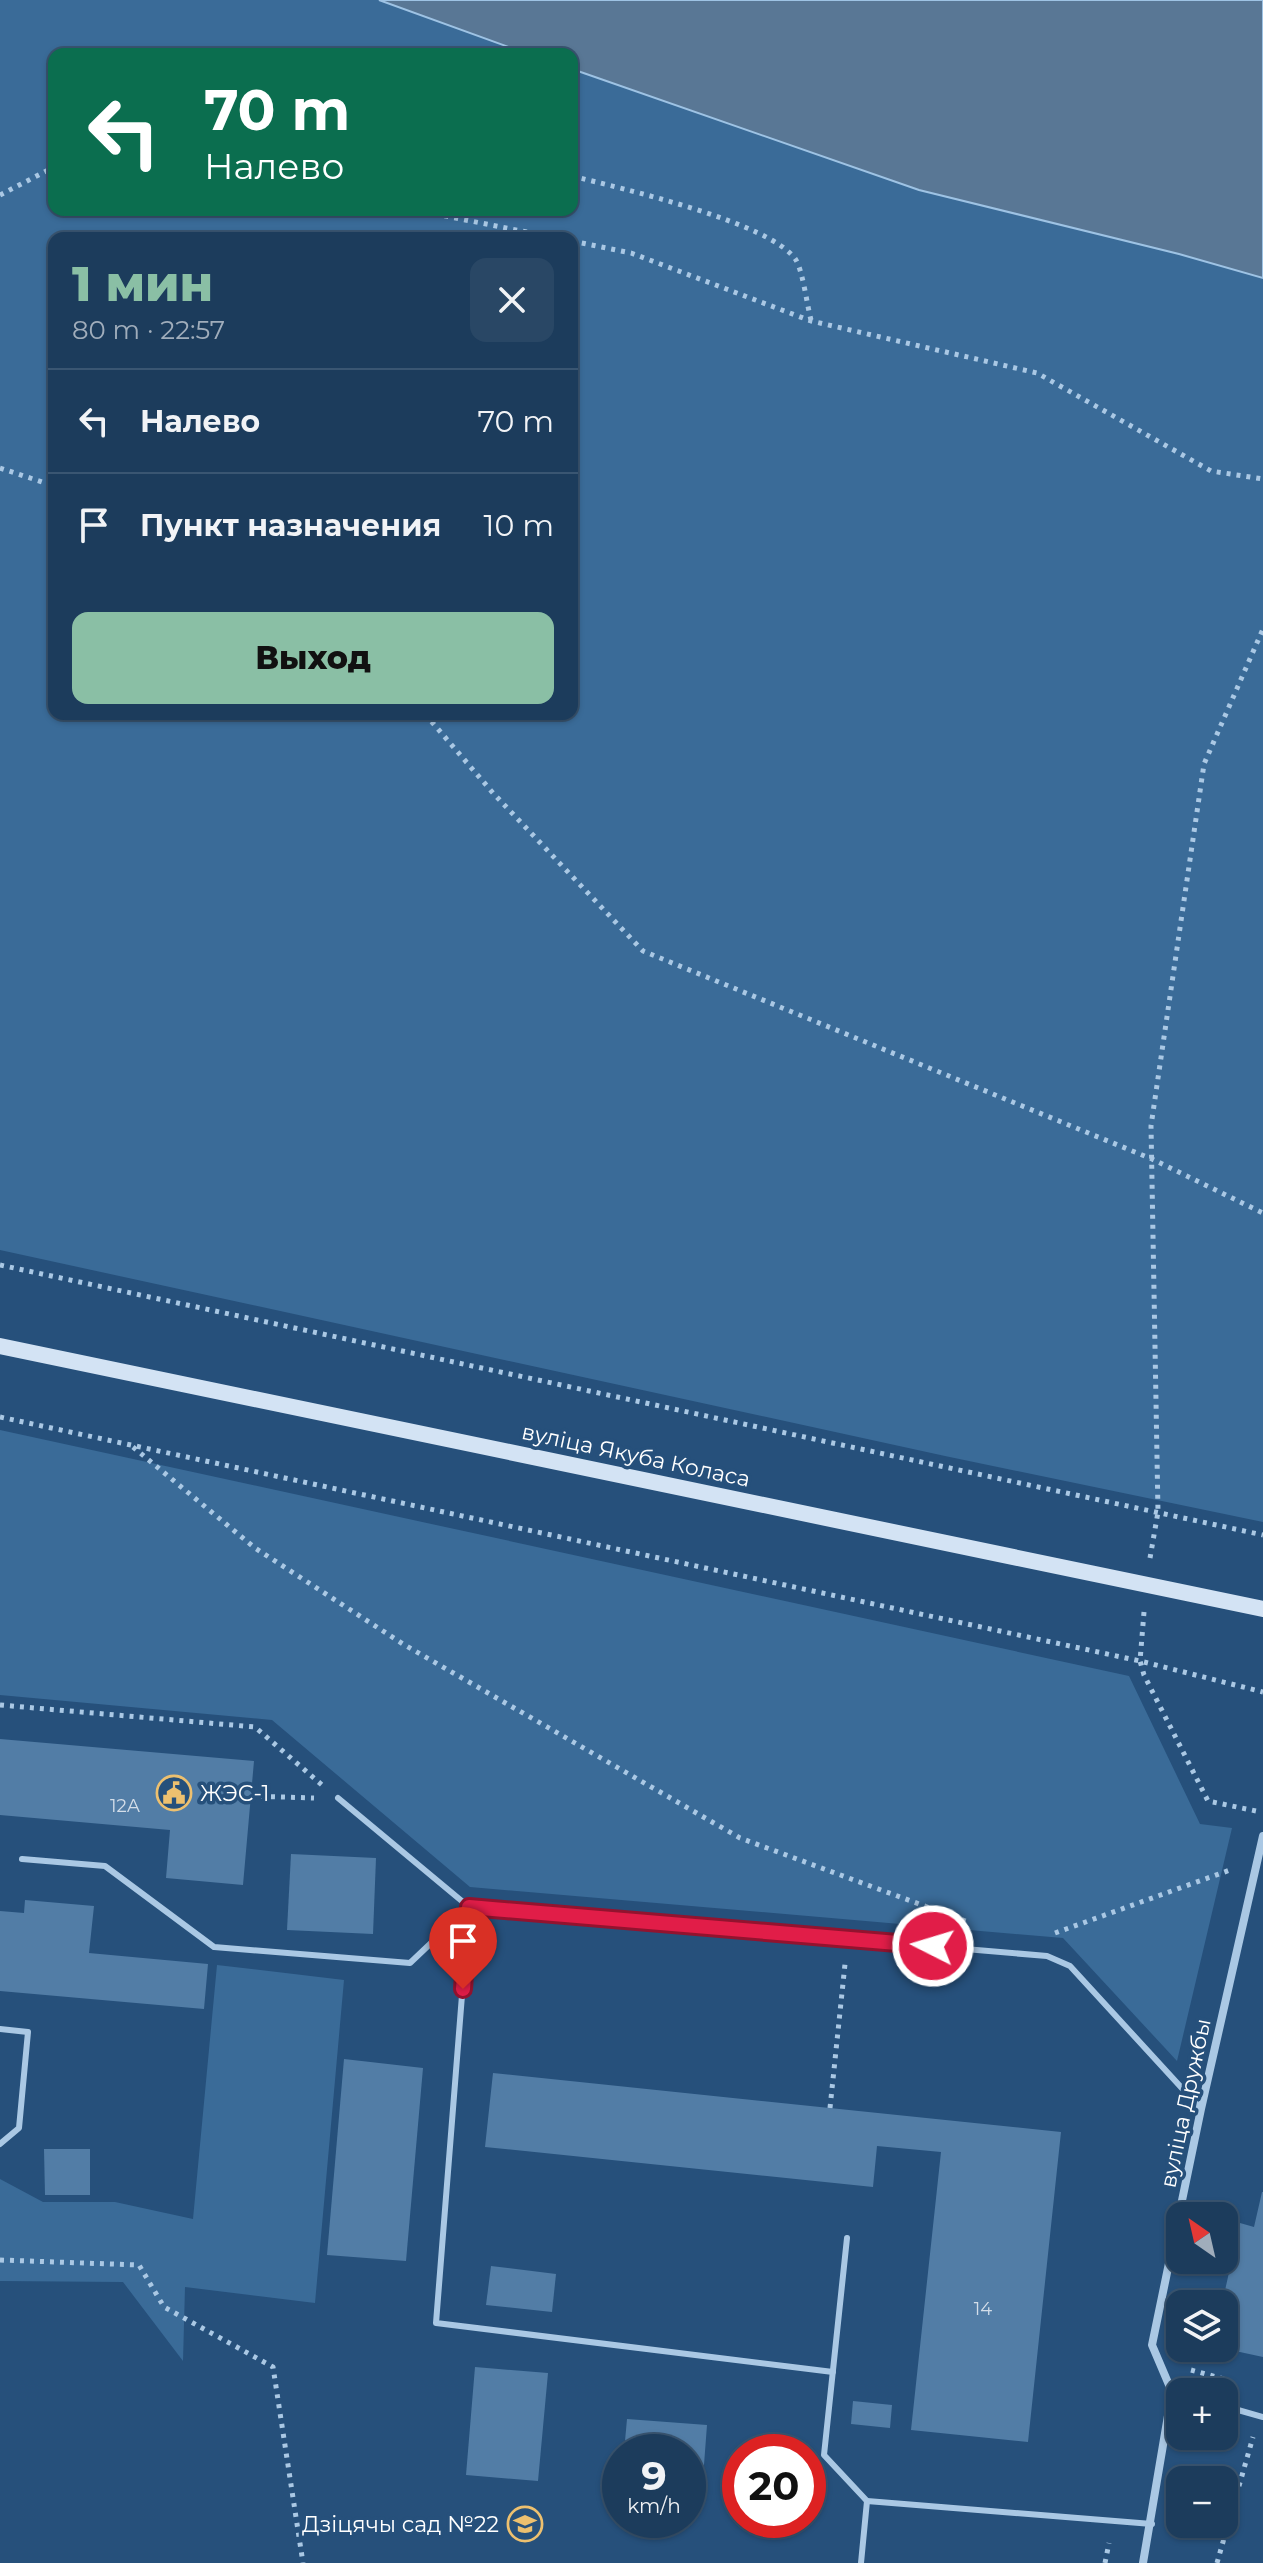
<!DOCTYPE html>
<html lang="ru">
<head>
<meta charset="utf-8">
<style>
	:root { --surface:#1c3c5c; --page:#294765; --text:#f1f3f6; --muted:#a0adbb; --line:#3a5672; --accent:#8abfa5 }
	body { margin:0; font-family:Montserrat,sans-serif; background:var(--page); color:var(--text); height:100vh; display:flex; flex-direction:column; font-size:30px; white-space:nowrap }
	* { box-sizing:border-box; margin:0 }
	p { font-size:26px; color:var(--muted) }
	.icon { flex:none; width:44px; height:44px; fill:none; stroke:currentColor; stroke-width:2; stroke-linecap:round; stroke-linejoin:round }
	.map { position:relative; flex:1; overflow:hidden }
	.panel { position:absolute; left:48px; top:232px; width:530px; height:488px; display:flex; flex-direction:column; background:var(--surface); border-radius:16px; box-shadow:0 2px 6px #0004,0 0 0 2px var(--line) }
	.panel>* { flex:none }
	.guide { position:absolute; left:48px; top:48px; width:530px; height:168px; border-radius:16px; box-shadow:0 2px 6px #0004,0 0 0 2px var(--line); background:#0b6e4f; color:#fff; overflow:hidden }
	.needle { width:52px; rotate:326deg }
	.controls { position:absolute; left:1166px; top:2202px; display:grid; gap:16px }
	.controls a { display:grid; place-items:center; width:72px; height:72px; border-radius:16px; background:var(--surface); box-shadow:0 2px 6px #0004,0 0 0 2px var(--line); font-size:40px }
	.speed { position:absolute; left:602px; top:2434px; display:flex; gap:16px; font-size:40px; font-weight:700; text-align:center }
	.speed>* { display:grid; place-content:center; width:104px; height:104px; border-radius:50%; background:var(--surface); box-shadow:0 2px 6px #0004,0 0 0 2px var(--line); line-height:1 }
	.speed small { font-size:20px; font-weight:400 }
	.speed .limit { border:12px solid #d22; background:#fff; color:#111 }
	.pin { position:absolute; display:grid; place-items:center; width:68px; height:68px; color:#fff; margin:-82px -34px; border-radius:50% 50% 50% 0; rotate:-45deg; box-shadow:0 0 8px #0007 }
	.pin .icon { rotate:45deg }
	.me { position:absolute; width:88px; margin:-44px; rotate:275deg; stroke-linejoin:round; filter:drop-shadow(0 0 6px #0008) }
	.turn { display:flex; align-items:center; gap:28px; height:168px; padding:0 24px; font-size:36px }
	.turn .icon { width:104px; height:104px; stroke-width:2.5 }
	.turn b { display:block; font-size:56px; line-height:68px }
	.round { display:grid; place-items:center; flex:none; width:84px; height:84px; border-radius:16px; background:var(--page) }
	.summary { display:flex; align-items:center; justify-content:space-between; height:136px; padding:0 24px }
	h1 { font-size:48px; font-weight:800; line-height:60px; color:var(--accent) }
	.cta { display:flex; gap:16px; margin-top:auto; padding:16px 24px }
	.cta a { flex:1; height:92px; border-radius:16px; background:var(--accent); color:#111; font-size:32px; font-weight:800; line-height:92px; text-align:center }
	ul { padding:0; list-style:none }
	li { display:flex; align-items:center; gap:24px; height:104px; padding:0 24px; border-top:2px solid var(--line) }
	li div { flex:1 }
	li b { display:block; font-size:30px }
	li em { font-style:normal }
	.map>svg:first-child { display:block }
	.green { fill:#3a6b98; fill-rule:evenodd }
	.water { fill:#597795; stroke:#9ec3e4; stroke-width:2 }
	.building { fill:#527da6 }
	.lines { fill:none; stroke-linecap:round; stroke-linejoin:round }
	.path { stroke:#aac8e4; stroke-width:5; stroke-dasharray:4 6; stroke-linecap:butt }
	.lane { stroke:#aac8e4; stroke-width:6 }
	.street { stroke:#aac8e4; stroke-width:8 }
	.secondary { stroke:#d3e3f4; stroke-width:16 }
	.route-casing { stroke:#92132f; stroke-width:20 }
	.route { stroke:#e11d48; stroke-width:14 }
	.labels { text-anchor:middle; stroke-width:7; stroke-linejoin:round; paint-order:stroke }
	.number-label { font-size:18px; fill:#d4dee9 }
	.street-label { font-size:22px; fill:#fff; stroke:#26507b }
	.poi-label { font-size:22px; fill:#fff; stroke:#26507b; text-anchor:start }
</style>
</head>
<body>
<div class="map">
<svg width="1263" height="2563" viewBox="0 0 1263 2563">
	<rect width="100%" height="100%" fill="#26507b"/>
	<g class="green">
		<path d="M0,0H379L528,54H54V210H572V69L919,190L1179,254L1263,278V1522L945,1456L0,1250ZM54,238H572V714H54Z"/>
		<path d="M0,1430L1129,1676L1200,1824L1232,1828L1177,2061L1063,1938L470,1887L272,1720L0,1695Z"/>
		<path d="M217,1965L344,1980L315,2303L185,2287L183,2361L123,2282L0,2281V2179L43,2202H115L193,2219Z"/>
	</g>
	<path class="water" d="M379,0H1263V278L1179,254L919,190L572,69V54H528Z"/>
	<g class="building">
		<path d="M0,1739L254,1761L243,1885L166,1878L170,1830L0,1815Z"/>
		<path d="M291,1854L376,1858L373,1934L287,1930Z"/>
		<path d="M25,1900L94,1906L89,1953L208,1964L204,2009L0,1991V1911L24,1913Z"/>
		<path d="M344,2059L423,2068L406,2261L327,2255Z"/>
		<path d="M493,2073L1061,2132L1028,2442L911,2430L941,2152L877,2146L873,2187L485,2147Z"/>
		<path d="M44,2149H90V2195H45Z"/>
		<path d="M1262,2192H1263V2357L1226,2349L1232,2319L1224,2318L1222,2304L1240,2223L1254,2227Z"/>
		<path d="M491,2266L556,2274L552,2312L486,2305Z"/>
		<path d="M475,2367L548,2373L538,2481L466,2475Z"/>
		<path d="M853,2401L892,2405L890,2428L851,2424Z"/>
		<path d="M627,2419L707,2425L702,2491L688,2490V2452H624Z"/>
	</g>
	<g class="lines">
		<g class="path">
			<path d="M572,176C619,188 771,222 796,260C803,272 807,305 811,320"/>
			<path d="M0,195L54,167"/>
			<path d="M415,210L557,238"/>
			<path d="M572,241L631,253L811,321L1037,373L1211,471L1263,479"/>
			<path d="M0,468L54,486"/>
			<path d="M425,714L493,793L643,951L1152,1159L1263,1213"/>
			<path d="M0,1265L1263,1535"/>
			<path d="M0,1417L1140,1661L1263,1692"/>
			<path d="M133,1447L255,1548L403,1644L740,1838L968,1922"/>
			<path d="M1150,1558L1158,1512L1151,1126L1204,764L1263,629"/>
			<path d="M1144,1612L1140,1661L1144,1675L1208,1801L1256,1811"/>
			<path d="M0,1705L255,1727L322,1785"/>
			<path d="M251,1796L314,1798"/>
			<path d="M1055,1933L1230,1870"/>
			<path d="M830,2108L845,1964"/>
			<path d="M0,2260L139,2265L164,2307L273,2367L303,2563"/>
			<path d="M1191,2370L1224,2379"/>
			<path d="M1105,2563L1109,2543"/>
			<path d="M1217,2563L1253,2437"/>
		</g>
		<g class="lane">
			<path d="M338,1798L469,1907L1047,1956L1070,1966L1201,2109"/>
			<path d="M22,1859L105,1866L214,1947L410,1963L469,1907"/>
			<path d="M469,1907L436,2323L833,2372"/>
			<path d="M0,2029L28,2032L19,2128L0,2144"/>
			<path d="M847,2238L824,2455L867,2501"/>
			<path d="M1224,2406L1263,2417"/>
			<path d="M861,2563L867,2501L1152,2524"/>
		</g>
		<path class="street" d="M1143,2563L1172,2392L1152,2345L1201,2109L1263,1836"/>
		<path class="secondary" d="M0,1346L1263,1609"/>
	</g>
	<g class="lines">
		<g class="route-casing">
			<path id="route" d="M463,1989L469,1907L933,1946"/>
		</g>
		<use href="#route" class="route"/>
	</g>
	<defs>
		<g id="civic-ring" transform="scale(1.8)"><circle r="9.5" fill="#26507b" stroke="#edc06f" stroke-width="1.5"/><path d="M-.6-6.5H3V-4.5H.6V-3L4-1V1h2V6H-6V1h2V-1L-.6-3ZM-1.2 2.5V6h2.4V2.5Z" fill="#edc06f"/></g>
		<g id="school-ring" transform="scale(1.8)"><circle r="9.5" fill="#26507b" stroke="#edc06f" stroke-width="1.5"/><path d="M0-5L7-2L0 1L-7-2ZM-4 1L0 2.5L4 1V4Q0 6-4 4Z" fill="#edc06f"/></g>
	</defs>
	<g fill-rule="evenodd">
		<use href="#civic-ring" x="174" y="1793"/>
		<use href="#school-ring" x="525" y="2524"/>
	</g>
	<g class="labels">
		<g class="number-label">
			<text x="125" y="1812">12А</text>
			<text x="983" y="2315">14</text>
		</g>
		<g class="street-label">
			<text transform="translate(636 1455) rotate(12)" y="8">вуліца Якуба Коласа</text>
			<text transform="translate(1185 2103) rotate(-78)" y="8">вуліца Дружбы</text>
		</g>
		<g class="poi-label">
			<text x="200" y="1801">ЖЭС-1</text>
			<text x="499" y="2532" text-anchor="end">Дзіцячы сад №22</text>
		</g>
	</g>
</svg>
<div class="controls">
<a><svg class="needle" viewBox="-14 -14 28 28"><path d="M0-13l5 13h-10z" fill="#e53935"/><path d="M0 13l5-13h-10z" fill="#a0adbb"/></svg></a>
<a><svg class="icon" aria-label="layers" viewBox="0 0 24 24"><path d="M12 4l9 5-9 5-9-5zM3 14l9 5 9-5"/></svg></a>
<a>+</a>
<a>−</a>
</div>
<div class="speed"><div>9<small>km/h</small></div><div class="limit">20</div></div>
<div class="pin" style="left:463px;top:1989px;background:#d93025"><svg class="icon" aria-label="arrive" viewBox="0 0 24 24"><path d="M6 21V4h12l-3 4 3 4H6"/></svg></div>
<svg class="me" style="left:933px;top:1946px" viewBox="-20 -20 40 40"><circle r="17" fill="#e11d48" stroke="#fff" stroke-width="3"/><path d="M0-11L8 9 0 5-8 9z" fill="#fff"/></svg>
<div class="guide">
<div class="turn"><svg class="icon" aria-label="left" viewBox="0 0 24 24"><path d="M17 20v-9H6M10 6l-5 5 5 5"/></svg><div><b>70 m</b>Налево</div></div>
</div>
<section class="panel">
<div class="summary"><div><h1>1 мин</h1><p>80 m · 22:57</p></div><a class="round"><svg class="icon" aria-label="close" viewBox="0 0 24 24"><path d="M6 6l12 12M18 6L6 18"/></svg></a></div>
<ul>
<li><svg class="icon" aria-label="left" viewBox="0 0 24 24"><path d="M17 20v-9H6M10 6l-5 5 5 5"/></svg><div><b>Налево</b></div><em>70 m</em></li>
<li><svg class="icon" aria-label="arrive" viewBox="0 0 24 24"><path d="M6 21V4h12l-3 4 3 4H6"/></svg><div><b>Пункт назначения</b></div><em>10 m</em></li>
</ul>
<div class="cta"><a>Выход</a></div>
</section>
</div>
</body>
</html>
